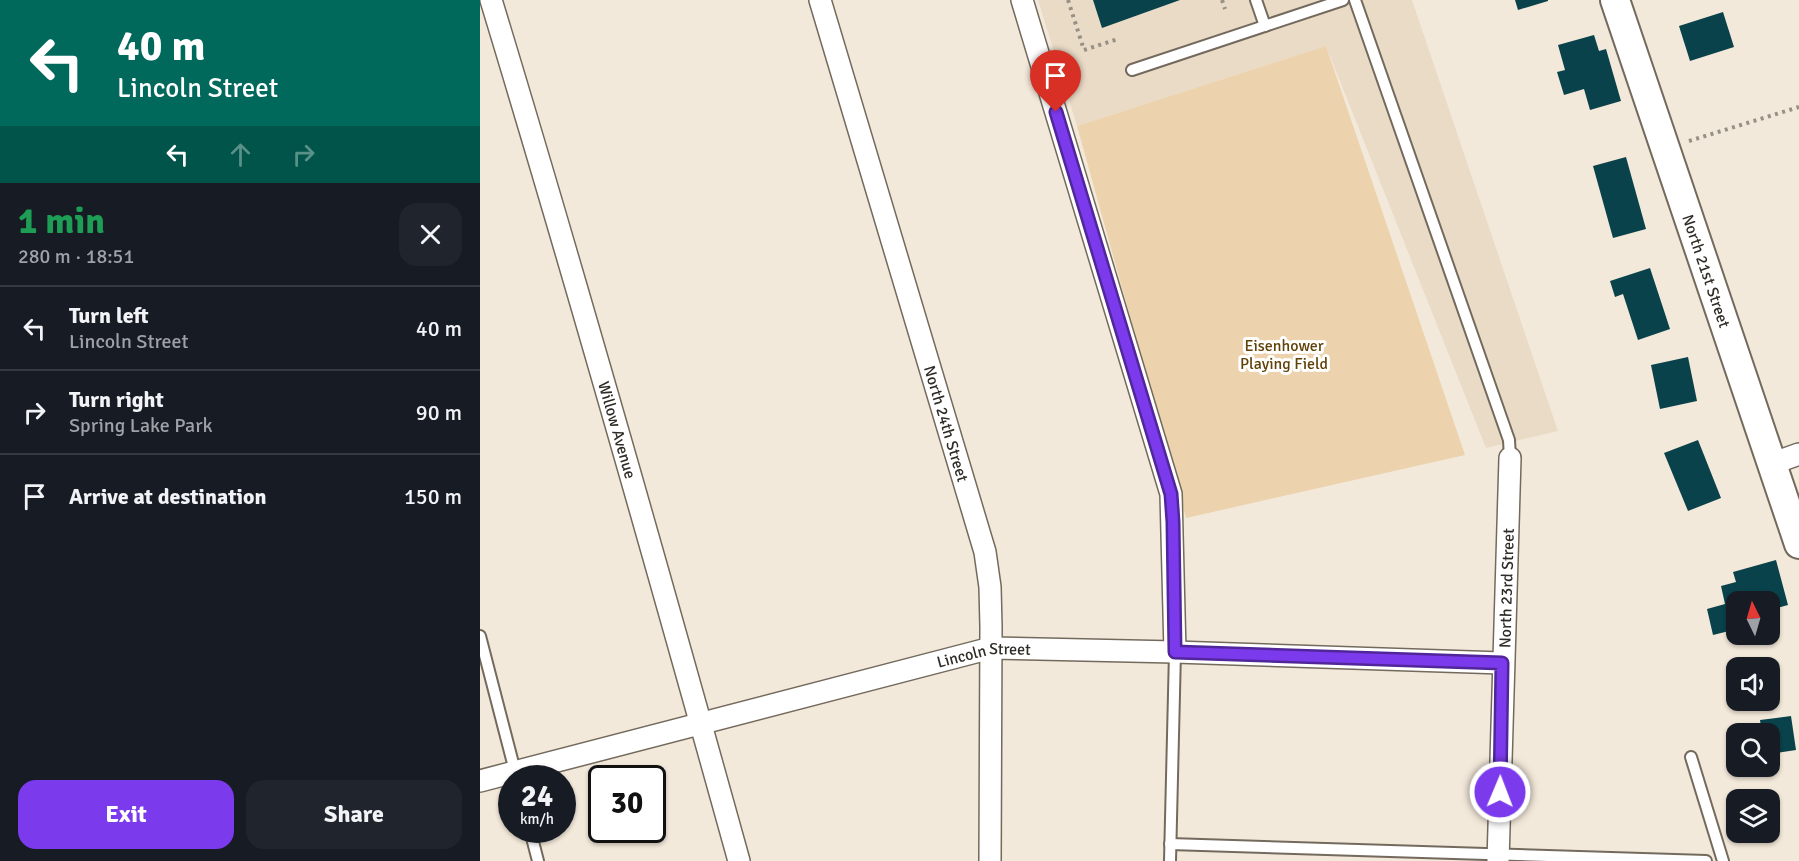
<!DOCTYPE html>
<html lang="en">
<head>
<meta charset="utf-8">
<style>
	:root { --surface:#171b24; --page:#20242c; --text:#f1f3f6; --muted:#9ea1a6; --line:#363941; --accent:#7c3aed }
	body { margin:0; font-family:Signika,sans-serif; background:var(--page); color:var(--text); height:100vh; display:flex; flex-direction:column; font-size:22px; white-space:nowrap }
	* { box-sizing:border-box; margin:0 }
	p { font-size:20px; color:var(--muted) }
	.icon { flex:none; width:33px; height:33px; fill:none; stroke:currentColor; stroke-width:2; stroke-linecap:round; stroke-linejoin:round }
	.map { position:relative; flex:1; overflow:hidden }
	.details { display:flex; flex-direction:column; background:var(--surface); width:480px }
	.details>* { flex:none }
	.guide { background:#00695c; color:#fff; overflow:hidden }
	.needle { width:39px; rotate:355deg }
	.tools { position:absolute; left:1246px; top:591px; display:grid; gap:12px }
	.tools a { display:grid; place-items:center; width:54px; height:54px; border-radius:12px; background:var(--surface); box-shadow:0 2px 4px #0004; font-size:30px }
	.speed { position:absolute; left:18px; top:765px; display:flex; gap:12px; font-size:30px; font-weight:700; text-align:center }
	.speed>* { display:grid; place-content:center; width:78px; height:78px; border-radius:50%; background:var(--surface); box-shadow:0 2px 4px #0004; line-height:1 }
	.speed small { font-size:15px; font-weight:400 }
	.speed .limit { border:3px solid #111; border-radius:9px; background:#fff; color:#111 }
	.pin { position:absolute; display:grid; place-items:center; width:51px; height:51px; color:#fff; margin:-62px -26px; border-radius:50% 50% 50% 0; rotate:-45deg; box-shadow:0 0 6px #0007 }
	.pin .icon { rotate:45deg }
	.me { position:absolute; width:66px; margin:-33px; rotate:1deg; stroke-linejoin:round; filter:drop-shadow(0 0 4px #0008) }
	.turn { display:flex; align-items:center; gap:21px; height:126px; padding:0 18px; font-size:27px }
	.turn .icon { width:78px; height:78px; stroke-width:2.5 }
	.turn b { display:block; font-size:42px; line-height:51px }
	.lanes { display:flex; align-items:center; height:57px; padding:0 18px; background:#0003; justify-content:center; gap:30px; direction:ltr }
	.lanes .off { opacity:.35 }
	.round { display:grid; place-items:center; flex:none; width:63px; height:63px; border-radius:18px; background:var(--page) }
	.headline { display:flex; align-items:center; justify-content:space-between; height:102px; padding:0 18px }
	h1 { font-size:36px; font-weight:700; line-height:45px; color:#1e9e55 }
	.cta { display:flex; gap:12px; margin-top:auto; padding:12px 18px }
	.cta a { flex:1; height:69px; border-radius:18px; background:var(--accent); color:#fff; font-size:24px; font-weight:700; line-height:69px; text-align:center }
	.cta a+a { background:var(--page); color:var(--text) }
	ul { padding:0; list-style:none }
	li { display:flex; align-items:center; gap:18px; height:84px; padding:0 18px; border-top:2px solid var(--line) }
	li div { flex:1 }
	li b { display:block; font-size:22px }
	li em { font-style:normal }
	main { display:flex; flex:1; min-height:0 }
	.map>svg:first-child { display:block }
	.built { fill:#eadbc7 }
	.green { fill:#ecd2ad }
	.building { fill:#0a424b }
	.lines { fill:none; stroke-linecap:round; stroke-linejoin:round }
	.lane-casing { stroke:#736a5d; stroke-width:14 }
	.street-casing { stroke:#736a5d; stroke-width:24 }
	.secondary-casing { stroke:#736a5d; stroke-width:32 }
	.path { stroke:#979086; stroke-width:4; stroke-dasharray:3 4.5; stroke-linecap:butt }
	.lane { stroke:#fff; stroke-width:10 }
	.street { stroke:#fff; stroke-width:21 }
	.secondary { stroke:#fff; stroke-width:28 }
	.route-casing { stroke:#51269a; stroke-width:15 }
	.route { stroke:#7c3aed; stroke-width:10 }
	.labels { text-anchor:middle; stroke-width:6; stroke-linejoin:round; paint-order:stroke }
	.street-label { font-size:16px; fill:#2f2b26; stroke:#fff }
	.park-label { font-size:16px; fill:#604107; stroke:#fff }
</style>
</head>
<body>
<main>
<section class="details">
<div class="guide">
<div class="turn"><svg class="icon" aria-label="left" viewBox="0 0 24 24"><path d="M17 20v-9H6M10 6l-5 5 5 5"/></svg><div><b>40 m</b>Lincoln Street</div></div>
<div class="lanes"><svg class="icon" aria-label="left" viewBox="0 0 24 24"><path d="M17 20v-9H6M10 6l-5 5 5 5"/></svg><svg class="icon off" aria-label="ahead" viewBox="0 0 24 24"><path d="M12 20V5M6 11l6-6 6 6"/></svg><svg class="icon off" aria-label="right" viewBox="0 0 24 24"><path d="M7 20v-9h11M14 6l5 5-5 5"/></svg></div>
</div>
<div class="headline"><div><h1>1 min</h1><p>280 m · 18:51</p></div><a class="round"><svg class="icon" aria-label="close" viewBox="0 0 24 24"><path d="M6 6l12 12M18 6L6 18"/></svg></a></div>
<ul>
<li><svg class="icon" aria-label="left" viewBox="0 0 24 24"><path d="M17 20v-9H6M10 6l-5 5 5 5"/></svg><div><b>Turn left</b><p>Lincoln Street</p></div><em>40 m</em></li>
<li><svg class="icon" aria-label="right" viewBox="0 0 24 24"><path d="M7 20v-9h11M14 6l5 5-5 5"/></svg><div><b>Turn right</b><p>Spring Lake Park</p></div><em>90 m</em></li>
<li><svg class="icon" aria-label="arrive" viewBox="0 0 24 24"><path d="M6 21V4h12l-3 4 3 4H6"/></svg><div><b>Arrive at destination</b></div><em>150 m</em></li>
</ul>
<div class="cta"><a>Exit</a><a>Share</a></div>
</section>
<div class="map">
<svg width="1319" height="861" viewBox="0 0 1319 861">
	<rect width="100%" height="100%" fill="#f3e9da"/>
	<path class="built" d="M558,0H932L1078,431L1006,448L846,46L597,126Z"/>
	<path class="green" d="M846,46L985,455L706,518L597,126Z"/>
	<g class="building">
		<path d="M613,0H700L622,28Z"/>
		<path d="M1035,0H1068V1L1038,10Z"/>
		<path d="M1243,12L1254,47L1210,61L1199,26Z"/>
		<path d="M1114,35L1119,51L1126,49L1141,101L1110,110L1104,89L1084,95L1077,72L1085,70L1078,45Z"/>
		<path d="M1146,157L1166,229L1133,238L1113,166Z"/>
		<path d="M1170,268L1190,329L1158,340L1143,294L1135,297L1130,281Z"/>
		<path d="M1208,357L1217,401L1180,409L1171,365Z"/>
		<path d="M1218,440L1241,498L1208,511L1184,453Z"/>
		<path d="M1296,560L1308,605L1290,610V602H1257V629L1233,635L1227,609L1245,604L1241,586L1256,582L1253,572Z"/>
		<path d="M1311,716L1316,750L1290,754V734H1282L1280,720Z"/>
	</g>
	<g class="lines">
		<g class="lane-casing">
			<g id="lane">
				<path d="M776,0L785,26"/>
				<path d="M875,0L1029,440L1030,458"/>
				<path d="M652,70L863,0"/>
				<path d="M0,636L36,775"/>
				<path d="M1211,757L1243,861"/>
				<path d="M50,830L58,861"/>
				<path d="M690,844L1226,861"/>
				<path d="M690,861L695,652"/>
			</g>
		</g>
		<g class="street-casing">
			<g id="street">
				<path id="s1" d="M11,0C98,286 179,573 259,861"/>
				<path id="s2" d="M340,0L505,552L510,587L511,627L510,861"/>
				<path d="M542,0L691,494L695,652"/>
				<path d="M1291,464L1319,454"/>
				<path id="s3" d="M0,781L511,648L695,652L1022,663"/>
				<path id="s4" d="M1018,861L1030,458"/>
			</g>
		</g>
		<g class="secondary-casing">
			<g id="secondary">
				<path id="s5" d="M1135,0L1319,544"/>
			</g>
		</g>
		<g class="path">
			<path d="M588,0L604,50L638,39"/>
			<path d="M742,0L745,9"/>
			<path d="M1209,141L1319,107"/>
		</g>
		<use href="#lane" class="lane"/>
		<use href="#street" class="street"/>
		<use href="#secondary" class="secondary"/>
	</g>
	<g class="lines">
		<g class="route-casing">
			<path id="route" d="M576,112L691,494L693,522L695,652L1022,663L1020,792"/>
		</g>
		<use href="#route" class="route"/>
	</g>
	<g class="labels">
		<g class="street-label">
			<text dy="6" stroke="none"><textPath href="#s5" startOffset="286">North 21st Street</textPath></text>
			<text dy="6" stroke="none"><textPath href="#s2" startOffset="442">North 24th Street</textPath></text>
			<text dy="6" stroke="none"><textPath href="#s1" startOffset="448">Willow Avenue</textPath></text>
			<text dy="6" stroke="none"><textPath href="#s4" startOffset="273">North 23rd Street</textPath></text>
			<text dy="6" stroke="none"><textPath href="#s3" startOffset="520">Lincoln Street</textPath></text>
		</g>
		<g class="park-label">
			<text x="804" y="351">Eisenhower<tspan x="804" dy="18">Playing Field</tspan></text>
		</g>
	</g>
</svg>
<div class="tools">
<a><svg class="needle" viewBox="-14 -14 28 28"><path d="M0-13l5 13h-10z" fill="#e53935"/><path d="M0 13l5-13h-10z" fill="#9ea1a6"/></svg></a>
<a><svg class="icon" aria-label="sound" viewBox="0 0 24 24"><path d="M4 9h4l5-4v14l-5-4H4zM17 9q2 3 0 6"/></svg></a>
<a><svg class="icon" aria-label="search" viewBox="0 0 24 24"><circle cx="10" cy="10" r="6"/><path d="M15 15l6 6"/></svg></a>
<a><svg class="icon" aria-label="layers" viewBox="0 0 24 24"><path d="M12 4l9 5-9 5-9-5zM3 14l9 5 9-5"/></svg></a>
</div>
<div class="speed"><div>24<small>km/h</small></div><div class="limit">30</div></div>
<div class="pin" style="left:576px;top:112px;background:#d93025"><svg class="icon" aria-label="arrive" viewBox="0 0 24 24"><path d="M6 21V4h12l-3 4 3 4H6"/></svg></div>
<svg class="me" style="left:1020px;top:792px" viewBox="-20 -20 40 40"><circle r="17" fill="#7c3aed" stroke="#fff" stroke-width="3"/><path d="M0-11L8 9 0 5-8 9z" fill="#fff"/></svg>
</div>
</main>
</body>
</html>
